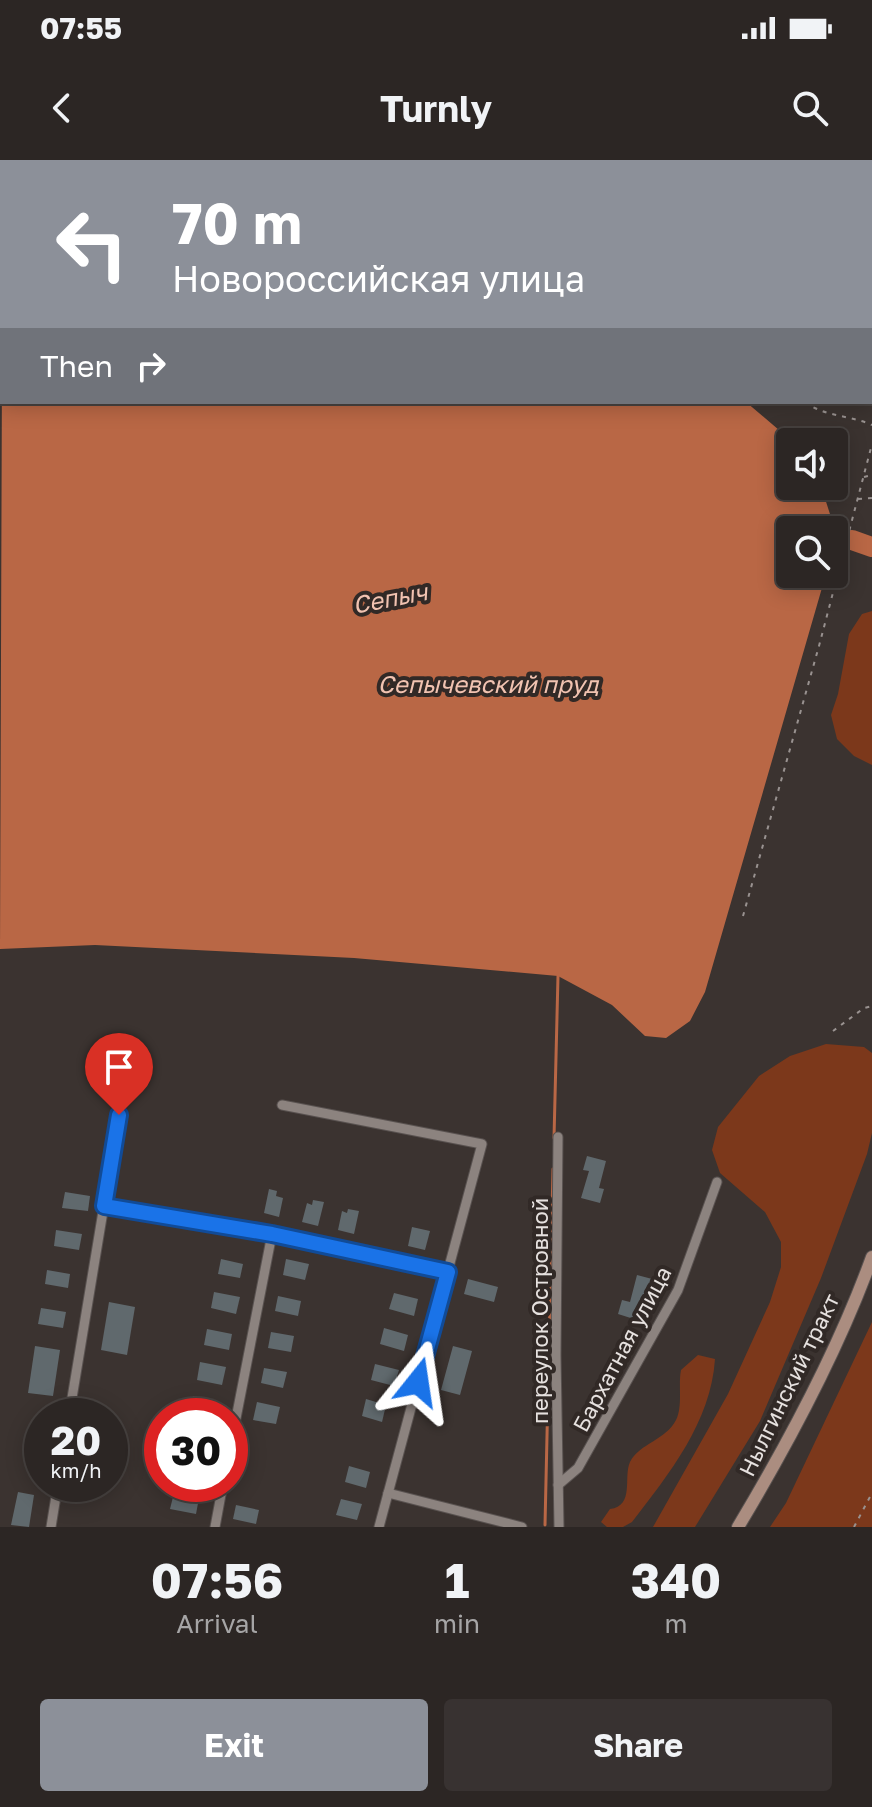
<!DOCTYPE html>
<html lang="en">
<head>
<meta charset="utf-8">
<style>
	:root { --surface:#2c2624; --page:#383231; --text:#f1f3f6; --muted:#a6a5a6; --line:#484341; --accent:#8c9099 }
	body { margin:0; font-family:"Golos Text",sans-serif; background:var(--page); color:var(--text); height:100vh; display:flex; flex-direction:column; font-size:30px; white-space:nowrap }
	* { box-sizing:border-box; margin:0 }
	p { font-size:26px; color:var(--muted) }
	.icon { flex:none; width:44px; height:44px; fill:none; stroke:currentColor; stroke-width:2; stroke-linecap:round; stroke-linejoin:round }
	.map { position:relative; height:1367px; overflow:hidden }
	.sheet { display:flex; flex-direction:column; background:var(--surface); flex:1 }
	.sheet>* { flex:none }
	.top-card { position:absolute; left:0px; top:0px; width:872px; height:244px; box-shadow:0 4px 20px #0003,0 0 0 2px var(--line); background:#8c9099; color:#fff; overflow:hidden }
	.buttons { position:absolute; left:776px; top:268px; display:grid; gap:16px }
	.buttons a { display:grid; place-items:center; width:72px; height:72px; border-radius:8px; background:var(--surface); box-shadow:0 4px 20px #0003,0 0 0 2px var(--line); font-size:40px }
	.speed { position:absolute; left:24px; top:1238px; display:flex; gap:16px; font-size:40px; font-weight:700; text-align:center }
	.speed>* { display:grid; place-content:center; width:104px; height:104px; border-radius:50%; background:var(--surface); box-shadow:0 4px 20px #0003,0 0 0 2px var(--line); line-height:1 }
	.speed small { font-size:20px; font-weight:400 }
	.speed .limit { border:12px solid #d22; background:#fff; color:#111 }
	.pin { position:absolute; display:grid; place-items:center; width:68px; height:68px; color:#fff; margin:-82px -34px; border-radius:50% 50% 50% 0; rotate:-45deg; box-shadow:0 0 8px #0007 }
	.pin .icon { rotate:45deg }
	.me { position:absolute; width:88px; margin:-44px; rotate:15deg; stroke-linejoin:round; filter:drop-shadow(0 0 6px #0008) }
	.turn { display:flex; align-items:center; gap:28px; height:168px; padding:0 40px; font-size:36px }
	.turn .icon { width:104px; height:104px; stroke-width:2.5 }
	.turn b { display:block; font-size:56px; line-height:68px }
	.then { display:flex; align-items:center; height:76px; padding:0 40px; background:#0003; gap:16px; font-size:30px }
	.eta { display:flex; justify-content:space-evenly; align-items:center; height:136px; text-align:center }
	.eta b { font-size:48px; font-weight:700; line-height:56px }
	.cta { display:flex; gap:16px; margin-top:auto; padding:16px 40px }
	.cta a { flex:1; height:92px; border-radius:8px; background:var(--accent); color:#fff; font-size:32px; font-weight:700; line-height:92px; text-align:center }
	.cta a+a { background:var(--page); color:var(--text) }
	.status { display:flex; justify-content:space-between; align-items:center; height:56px; padding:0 40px; background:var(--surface); direction:ltr }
	.status svg { height:22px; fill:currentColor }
	header { display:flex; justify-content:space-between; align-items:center; height:104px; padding:0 40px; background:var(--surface); font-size:36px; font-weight:700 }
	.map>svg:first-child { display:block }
	.green { fill:#7c381b }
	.water { fill:#b96745 }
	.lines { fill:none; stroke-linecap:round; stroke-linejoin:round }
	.stream { stroke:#b96745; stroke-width:3 }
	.river { stroke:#b96745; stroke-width:20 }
	.building { fill:#60696d }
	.minor-casing { stroke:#595250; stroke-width:11 }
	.secondary-casing { stroke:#595250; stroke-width:14 }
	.path { stroke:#999290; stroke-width:2; stroke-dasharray:4 6; stroke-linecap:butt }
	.minor { stroke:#8c837f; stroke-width:9 }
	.secondary { stroke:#ab8d80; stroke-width:12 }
	.route-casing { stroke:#114b97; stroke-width:20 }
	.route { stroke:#1a73e8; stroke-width:14 }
	.labels { text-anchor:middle; stroke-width:8; stroke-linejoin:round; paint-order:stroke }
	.street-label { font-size:22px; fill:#e6e1df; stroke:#312926 }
	.water-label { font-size:24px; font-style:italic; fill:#f1c3b1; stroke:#312926 }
</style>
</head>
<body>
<div class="status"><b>07:55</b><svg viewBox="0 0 49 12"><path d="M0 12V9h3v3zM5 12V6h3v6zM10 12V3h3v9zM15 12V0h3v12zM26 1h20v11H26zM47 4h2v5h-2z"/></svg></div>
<header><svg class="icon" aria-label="back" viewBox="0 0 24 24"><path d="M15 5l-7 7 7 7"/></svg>Turnly<svg class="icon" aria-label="search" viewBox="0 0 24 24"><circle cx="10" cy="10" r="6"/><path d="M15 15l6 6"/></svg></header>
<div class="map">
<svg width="872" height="1367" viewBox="0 0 872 1367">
	<rect width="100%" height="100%" fill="#3b3330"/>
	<g class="green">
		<path d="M0,0H688L2,2L0,118Z"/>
		<path d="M872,451V605L854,596L837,579L831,555L838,534L849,474L862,454Z"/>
		<path d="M826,884L864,887L872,893V973L867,994L821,1118L760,1261L695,1367H653L728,1234L770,1142L781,1107V1082L765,1052L720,1013L712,990L718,967L759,916L790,896Z"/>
		<path d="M872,1162V1367H770L786,1343Z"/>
		<path d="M698,1195L715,1199C711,1262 669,1314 632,1362L623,1367H607L601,1362L610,1349C635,1346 623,1317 630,1302C640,1283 666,1280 676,1260C683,1246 678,1225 681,1210Z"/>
	</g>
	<path class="water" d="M2,199V242H746L793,282H790V326H821L837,376L834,385V370H790V414H826L705,832L690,861L666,878L645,876L612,845L558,816L354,798L95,785L0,789Z"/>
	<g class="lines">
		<g class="stream">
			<path d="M554,978L558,816"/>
			<path d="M545,1365L553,1009"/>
		</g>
		<path class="river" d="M852,380L872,387"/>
	</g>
	<g class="building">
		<path d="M587,996L606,1001L599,1028L604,1029L600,1043L581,1038L589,1011L583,1010Z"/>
		<path d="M269,1029L277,1031L276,1036L283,1038L279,1057L264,1053Z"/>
		<path d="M65,1032L90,1036L88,1051L62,1048Z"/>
		<path d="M313,1040L324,1042L318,1066L302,1062L307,1043L312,1045Z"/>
		<path d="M348,1049L359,1051L354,1074L338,1070L342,1051L347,1053Z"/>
		<path d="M412,1067L430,1071L425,1090L408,1086Z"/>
		<path d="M56,1070L82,1074L79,1090L54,1086Z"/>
		<path d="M221,1099L243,1104L240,1118L218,1114Z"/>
		<path d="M286,1099L309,1104L305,1120L283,1115Z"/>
		<path d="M47,1110L70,1114L68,1128L45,1124Z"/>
		<path d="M637,1115L656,1120L652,1135L645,1133L637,1160L618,1154L622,1140L630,1142Z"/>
		<path d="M468,1119L498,1127L494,1142L464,1134Z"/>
		<path d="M214,1132L240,1137L236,1154L211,1148Z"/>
		<path d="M394,1133L418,1139L414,1156L389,1149Z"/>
		<path d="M278,1136L301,1141L298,1156L275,1151Z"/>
		<path d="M109,1142L135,1147L127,1195L101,1190Z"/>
		<path d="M41,1148L66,1152L63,1168L38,1164Z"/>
		<path d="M384,1168L408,1175L404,1191L380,1184Z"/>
		<path d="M207,1169L232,1174L229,1190L204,1185Z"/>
		<path d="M271,1172L294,1176L291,1192L268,1188Z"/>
		<path d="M35,1186L60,1190L53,1236L28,1233Z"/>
		<path d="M453,1186L472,1191L460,1235L441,1230Z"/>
		<path d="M200,1202L226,1207L222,1225L197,1220Z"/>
		<path d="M375,1204L399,1210L394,1226L371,1220Z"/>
		<path d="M264,1208L287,1212L283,1228L261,1223Z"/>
		<path d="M193,1236L214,1241L211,1256L190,1252Z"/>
		<path d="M366,1239L386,1245L382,1262L362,1256Z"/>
		<path d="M257,1242L280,1247L276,1264L253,1260Z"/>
		<path d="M349,1306L370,1312L366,1328L345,1322Z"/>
		<path d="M18,1332L34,1335L29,1367L11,1365Z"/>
		<path d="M174,1333L199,1338L196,1354L170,1349Z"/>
		<path d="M341,1339L362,1344L357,1360L336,1355Z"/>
		<path d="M236,1345L259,1350L256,1364L233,1359Z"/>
	</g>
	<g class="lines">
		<g class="minor-casing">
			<g id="minor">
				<path d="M428,0V2"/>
				<path d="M282,945L482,984L379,1367"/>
				<path d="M558,977L556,1195L559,1367"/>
				<path d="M104,1046L272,1074L448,1112"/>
				<path d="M69,1256L119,955"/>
				<path d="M230,1289L272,1074"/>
				<path d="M558,1325L578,1308L678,1130L717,1022"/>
				<path d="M388,1333L522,1367"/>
				<path d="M51,1367L58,1324"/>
				<path d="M215,1367L223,1324"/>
			</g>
		</g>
		<g class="secondary-casing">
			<path id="secondary" d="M738,1367C789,1282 838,1191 872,1097"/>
		</g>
		<g class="path">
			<path d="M689,2L692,0"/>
			<path d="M870,115L872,117"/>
			<path d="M0,135H2"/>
			<path d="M0,164L2,162"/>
			<path d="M870,205H872"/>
			<path d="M805,242C825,257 850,255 872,265"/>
			<path d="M864,317L872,315"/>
			<path d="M858,339L872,338"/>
			<path d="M743,756L819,486L872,284"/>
			<path d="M833,871L864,848L872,846"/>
			<path d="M854,1367L872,1333"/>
		</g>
		<use href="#minor" class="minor"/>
		<use href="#secondary" class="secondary"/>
	</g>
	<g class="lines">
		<g class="route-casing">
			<path id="route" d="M119,955L104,1046L272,1074L448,1112L418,1222"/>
		</g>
		<use href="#route" class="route"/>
	</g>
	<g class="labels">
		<g class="street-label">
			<text transform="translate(540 1151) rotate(-90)" y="8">переулок Островной</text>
			<text transform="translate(622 1189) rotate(-62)" y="8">Бархатная улица</text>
			<text transform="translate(789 1225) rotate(-64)" y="8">Нылгинский тракт</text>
		</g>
		<g class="water-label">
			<text transform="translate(390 439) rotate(-11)" y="8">Сепыч</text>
			<text x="488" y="533">Сепычевский пруд</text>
		</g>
	</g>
</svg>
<div class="buttons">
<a><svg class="icon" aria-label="sound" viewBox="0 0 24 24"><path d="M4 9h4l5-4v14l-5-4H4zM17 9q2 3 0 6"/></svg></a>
<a><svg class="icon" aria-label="search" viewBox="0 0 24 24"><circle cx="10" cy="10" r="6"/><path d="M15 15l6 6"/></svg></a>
</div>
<div class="speed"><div>20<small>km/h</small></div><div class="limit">30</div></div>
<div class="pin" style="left:119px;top:955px;background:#d93025"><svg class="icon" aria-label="arrive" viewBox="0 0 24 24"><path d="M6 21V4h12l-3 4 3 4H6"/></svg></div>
<svg class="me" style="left:418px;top:1222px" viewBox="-20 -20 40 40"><path d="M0-17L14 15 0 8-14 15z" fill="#1a73e8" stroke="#fff" stroke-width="4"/></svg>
<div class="top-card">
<div class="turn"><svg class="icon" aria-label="left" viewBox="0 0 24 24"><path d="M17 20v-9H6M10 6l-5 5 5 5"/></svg><div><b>70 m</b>Новороссийская улица</div></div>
<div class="then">Then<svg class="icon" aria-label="right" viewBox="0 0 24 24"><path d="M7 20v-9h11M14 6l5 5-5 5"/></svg></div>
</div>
</div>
<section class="sheet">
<div class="eta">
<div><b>07:56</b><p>Arrival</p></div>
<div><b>1</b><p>min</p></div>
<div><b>340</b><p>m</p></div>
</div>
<div class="cta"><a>Exit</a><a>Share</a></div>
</section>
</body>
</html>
